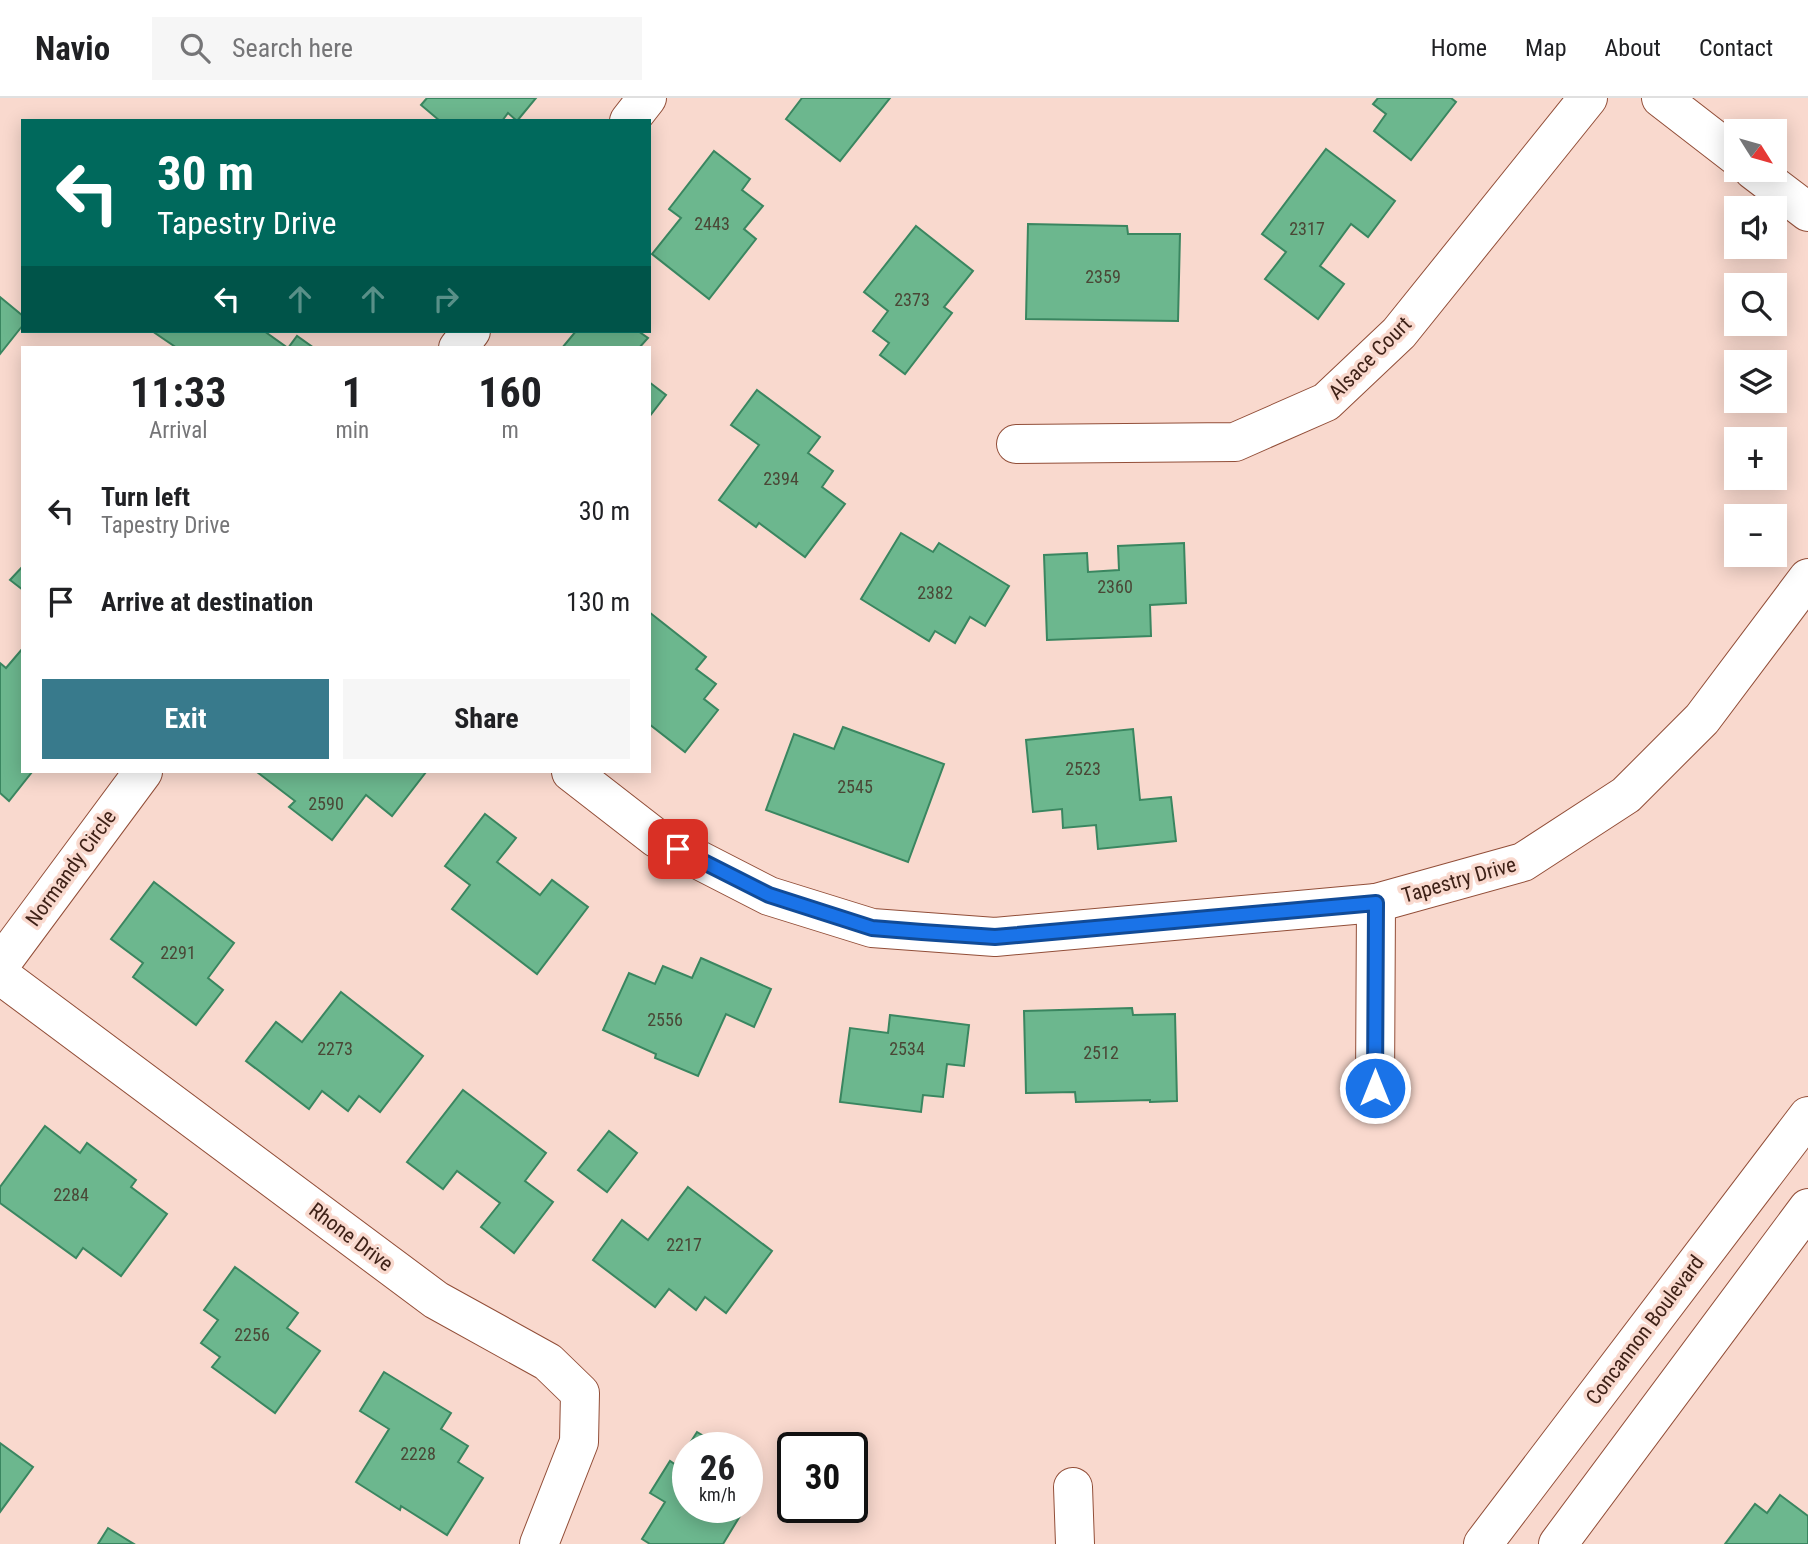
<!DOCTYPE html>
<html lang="en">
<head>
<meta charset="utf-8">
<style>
	:root { --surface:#fff; --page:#f6f6f6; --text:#202124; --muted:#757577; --line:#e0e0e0; --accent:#387a8c }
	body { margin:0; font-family:"Roboto Condensed",sans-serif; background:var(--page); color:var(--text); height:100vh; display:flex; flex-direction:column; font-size:26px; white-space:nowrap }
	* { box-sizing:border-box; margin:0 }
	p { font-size:23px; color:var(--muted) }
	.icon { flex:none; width:38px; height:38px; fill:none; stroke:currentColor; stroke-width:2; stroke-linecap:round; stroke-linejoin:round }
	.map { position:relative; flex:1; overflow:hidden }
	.side { position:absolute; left:21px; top:248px; width:630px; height:427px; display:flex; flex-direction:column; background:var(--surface); border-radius:0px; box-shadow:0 4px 18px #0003 }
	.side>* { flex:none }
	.top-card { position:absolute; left:21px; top:21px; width:630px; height:214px; border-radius:0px; box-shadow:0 4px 18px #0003; background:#00695c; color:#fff; overflow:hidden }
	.needle { width:46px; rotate:127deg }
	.fabs { position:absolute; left:1724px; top:21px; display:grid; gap:14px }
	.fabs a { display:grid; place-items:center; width:63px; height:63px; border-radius:0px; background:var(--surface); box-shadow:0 4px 18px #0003; font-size:35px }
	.speed { position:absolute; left:672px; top:1334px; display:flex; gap:14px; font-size:35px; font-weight:700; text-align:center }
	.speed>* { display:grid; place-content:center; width:91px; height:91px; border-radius:50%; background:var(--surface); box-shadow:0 4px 18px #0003; line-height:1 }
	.speed small { font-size:18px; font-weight:400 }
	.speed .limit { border:4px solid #111; border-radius:10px; background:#fff; color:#111 }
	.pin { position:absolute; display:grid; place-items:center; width:60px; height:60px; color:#fff; margin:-30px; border-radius:14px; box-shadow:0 4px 10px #0006 }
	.me { position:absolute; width:77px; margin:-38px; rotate:0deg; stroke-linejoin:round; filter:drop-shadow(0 0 5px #0008) }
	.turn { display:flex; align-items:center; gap:24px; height:147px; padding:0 21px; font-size:32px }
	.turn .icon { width:91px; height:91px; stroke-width:2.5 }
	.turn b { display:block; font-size:49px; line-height:60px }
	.lanes { display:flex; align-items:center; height:66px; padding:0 21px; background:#0003; justify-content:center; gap:35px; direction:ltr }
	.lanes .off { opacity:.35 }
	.eta { display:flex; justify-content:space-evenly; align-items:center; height:119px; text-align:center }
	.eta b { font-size:42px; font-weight:700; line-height:49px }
	.button { display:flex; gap:14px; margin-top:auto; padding:14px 21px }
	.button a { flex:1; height:80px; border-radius:0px; background:var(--accent); color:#fff; font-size:28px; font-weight:700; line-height:80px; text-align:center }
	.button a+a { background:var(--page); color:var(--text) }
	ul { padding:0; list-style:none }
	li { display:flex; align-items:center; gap:21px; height:91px; padding:0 21px }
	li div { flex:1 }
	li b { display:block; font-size:26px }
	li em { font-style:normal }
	header { display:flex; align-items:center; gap:42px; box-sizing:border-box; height:98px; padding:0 35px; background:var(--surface); border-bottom:2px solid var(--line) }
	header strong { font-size:33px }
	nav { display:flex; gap:38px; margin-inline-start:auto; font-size:24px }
	.search { width:490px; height:63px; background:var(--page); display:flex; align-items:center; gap:18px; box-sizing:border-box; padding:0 24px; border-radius:0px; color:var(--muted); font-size:26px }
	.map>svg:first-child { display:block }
	.building { fill:#6cb78e; stroke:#3a8660; stroke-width:2 }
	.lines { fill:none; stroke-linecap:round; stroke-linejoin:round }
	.street-casing { stroke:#924e38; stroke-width:40 }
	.secondary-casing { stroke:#924e38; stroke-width:40 }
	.street { stroke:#fff; stroke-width:38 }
	.secondary { stroke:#fff; stroke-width:38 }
	.route-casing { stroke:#114b97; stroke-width:18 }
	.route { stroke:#1a73e8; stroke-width:12 }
	.labels { text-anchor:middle; stroke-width:7; stroke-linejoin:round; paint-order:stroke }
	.number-label { font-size:18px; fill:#4a4736 }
	.street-label { font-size:21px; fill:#3f2218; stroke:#f9d9ce }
</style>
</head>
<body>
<header>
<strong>Navio</strong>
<div class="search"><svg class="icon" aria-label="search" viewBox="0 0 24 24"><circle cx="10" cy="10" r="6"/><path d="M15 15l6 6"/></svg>Search here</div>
<nav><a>Home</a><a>Map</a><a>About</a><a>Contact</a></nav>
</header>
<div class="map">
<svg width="1808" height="1446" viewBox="0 0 1808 1446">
	<rect width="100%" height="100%" fill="#f9d9ce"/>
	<g class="building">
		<path d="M427,0H536L517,23L508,15L502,23H440L421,7Z"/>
		<path d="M802,0H890L840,63L786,21Z"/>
		<path d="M1378,0H1451L1456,4L1411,62L1374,33L1386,16L1373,6Z"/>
		<path d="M1326,51L1395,103L1368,139L1351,126L1320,168L1344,186L1318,221L1265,181L1286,154L1262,136Z"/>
		<path d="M714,53L750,81L742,92L763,108L744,131L756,141L709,201L652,156L681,120L669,111Z"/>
		<path d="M1028,126L1127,128L1128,136H1180L1178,223L1026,221Z"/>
		<path d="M916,128L973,173L944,209L952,215L905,276L880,257L889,245L873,233L888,213L864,194Z"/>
		<path d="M0,199L23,218V227L0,256Z"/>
		<path d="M152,233H264L288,250L297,238L314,250H177Z"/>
		<path d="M576,233H638L648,240L639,250H562Z"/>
		<path d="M649,284L666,297L649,319Z"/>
		<path d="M757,292L820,339L808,355L833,373L822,389L845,406L805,459L759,425L756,429L719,402L759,347L731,327Z"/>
		<path d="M901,435L933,454L939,445L1009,488L985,528L970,519L955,545L935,533L929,543L861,501Z"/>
		<path d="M1184,445L1186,505L1150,507L1151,538L1047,542L1044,457L1087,455L1088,474L1119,472L1118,448Z"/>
		<path d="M23,468V492L10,482Z"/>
		<path d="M649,514L706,559L696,571L716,586L704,601L718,612L685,654L649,626Z"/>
		<path d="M23,550V674H32L9,703L0,695V565L6,570Z"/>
		<path d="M843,629L944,666L908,764L766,712L794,636L834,651Z"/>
		<path d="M1133,631L1140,702L1171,699L1176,743L1098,751L1096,727L1063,730L1062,711L1033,714L1026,642Z"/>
		<path d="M257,674H426L392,718L366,697L332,742L289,709L295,703Z"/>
		<path d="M485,716L516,740L497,764L540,797L552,782L588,809L537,876L452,811L470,787L445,768Z"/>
		<path d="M154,784L234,845L208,880L223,892L196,927L133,879L143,865L111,841Z"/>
		<path d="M701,860L771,891L754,929L726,916L698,978L655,960L656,956L603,932L629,875L655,886L663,868L692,880Z"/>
		<path d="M341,894L423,958L380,1014L359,998L348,1013L322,993L309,1011L246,963L276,924L302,944Z"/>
		<path d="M1132,910L1133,917L1175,916L1177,1003L1150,1004V1002L1076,1004L1075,994L1026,995L1024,913Z"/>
		<path d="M890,917L969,927L964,968L947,966L943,999L923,997L921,1014L840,1004L850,930L888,935Z"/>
		<path d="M463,992L546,1055L525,1083L553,1104L514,1155L481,1129L500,1105L457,1073L443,1091L407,1064Z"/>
		<path d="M45,1028L80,1055L87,1045L136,1082L131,1089L167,1116L121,1178L83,1150L76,1160L0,1105V1089Z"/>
		<path d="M609,1033L637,1055L607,1094L578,1072Z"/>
		<path d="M688,1089L772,1153L726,1215L705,1199L696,1212L669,1191L655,1209L593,1162L622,1122L648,1142Z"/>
		<path d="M235,1169L298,1215L287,1230L320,1253L275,1315L212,1269L220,1259L201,1245L218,1222L204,1212Z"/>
		<path d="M384,1274L451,1315L441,1331L468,1348L458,1364L483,1380L447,1437L401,1408L400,1412L356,1384L389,1331L360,1313Z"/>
		<path d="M697,1334L722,1349H688V1409H736L743,1413L723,1446H650L642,1441L665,1404L650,1395L670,1363L676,1367Z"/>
		<path d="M0,1345L33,1369L0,1414Z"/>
		<path d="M1780,1397L1808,1418V1446H1725L1755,1406L1767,1415Z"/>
		<path d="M108,1430L134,1446H98Z"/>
	</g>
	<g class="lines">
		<g class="street-casing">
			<g id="street">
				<path d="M1016,346L1235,344L1326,304L1399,235L1588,0"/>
				<path d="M571,674L656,740L769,798L872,830L995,839L1376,805L1523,764L1626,697L1702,621L1808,480"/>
				<path d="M0,877L436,1202L548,1264L580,1295L579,1344L539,1446"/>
				<path d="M1375,990L1376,805"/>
				<path d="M1073,1389L1075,1446"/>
			</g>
		</g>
		<g class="secondary-casing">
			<g id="secondary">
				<path d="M1661,0L1736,58"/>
				<path d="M629,23L647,0"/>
				<path d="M1753,72L1808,114"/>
				<path d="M458,250L471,233"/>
				<path d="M0,867L143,674"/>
				<path d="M1483,1446L1808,1018"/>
				<path d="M1558,1446L1808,1110"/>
			</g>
		</g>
		<use href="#street" class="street"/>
		<use href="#secondary" class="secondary"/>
	</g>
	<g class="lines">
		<g class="route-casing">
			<path id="route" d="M678,751L769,797L872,830L922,834L995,839L1376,805L1375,990"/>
		</g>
		<use href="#route" class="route"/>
	</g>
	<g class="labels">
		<g class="number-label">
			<text x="712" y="132">2443</text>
			<text x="1307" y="137">2317</text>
			<text x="1103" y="185">2359</text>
			<text x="912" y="208">2373</text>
			<text x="781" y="387">2394</text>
			<text x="1115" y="495">2360</text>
			<text x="935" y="501">2382</text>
			<text x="1083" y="677">2523</text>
			<text x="855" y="695">2545</text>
			<text x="326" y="712">2590</text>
			<text x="178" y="861">2291</text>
			<text x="665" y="928">2556</text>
			<text x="335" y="957">2273</text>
			<text x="907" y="957">2534</text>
			<text x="1101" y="961">2512</text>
			<text x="71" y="1103">2284</text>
			<text x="684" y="1153">2217</text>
			<text x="252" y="1243">2256</text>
			<text x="418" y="1362">2228</text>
		</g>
		<g class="street-label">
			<text transform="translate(1370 260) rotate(-45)" y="7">Alsace Court</text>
			<text transform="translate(71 770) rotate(-54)" y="7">Normandy Circle</text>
			<text transform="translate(1459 782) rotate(-16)" y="7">Tapestry Drive</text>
			<text transform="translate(351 1139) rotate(37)" y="7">Rhone Drive</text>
			<text transform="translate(1645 1232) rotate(-53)" y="7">Concannon Boulevard</text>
		</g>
	</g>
</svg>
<div class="fabs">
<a><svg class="needle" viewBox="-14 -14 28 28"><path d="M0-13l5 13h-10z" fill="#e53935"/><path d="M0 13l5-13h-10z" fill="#757577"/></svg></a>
<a><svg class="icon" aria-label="sound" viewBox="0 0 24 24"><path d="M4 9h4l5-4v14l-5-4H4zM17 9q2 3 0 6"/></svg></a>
<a><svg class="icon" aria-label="search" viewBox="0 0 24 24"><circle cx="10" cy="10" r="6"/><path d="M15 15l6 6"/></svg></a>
<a><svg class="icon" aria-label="layers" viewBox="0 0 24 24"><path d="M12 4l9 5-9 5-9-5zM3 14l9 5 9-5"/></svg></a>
<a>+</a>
<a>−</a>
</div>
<div class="speed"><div>26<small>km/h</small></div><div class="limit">30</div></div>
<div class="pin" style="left:678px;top:751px;background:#d93025"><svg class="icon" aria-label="arrive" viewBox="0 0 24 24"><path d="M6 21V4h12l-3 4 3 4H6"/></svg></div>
<svg class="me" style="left:1375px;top:990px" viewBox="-20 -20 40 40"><circle r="17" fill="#1a73e8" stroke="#fff" stroke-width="3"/><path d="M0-11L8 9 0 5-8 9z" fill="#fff"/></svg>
<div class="top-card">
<div class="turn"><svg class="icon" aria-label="left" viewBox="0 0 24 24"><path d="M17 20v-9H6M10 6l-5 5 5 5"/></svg><div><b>30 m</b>Tapestry Drive</div></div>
<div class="lanes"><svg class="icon" aria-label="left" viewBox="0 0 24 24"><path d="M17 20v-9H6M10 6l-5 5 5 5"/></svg><svg class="icon off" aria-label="ahead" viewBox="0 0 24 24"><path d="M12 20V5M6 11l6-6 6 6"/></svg><svg class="icon off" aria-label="ahead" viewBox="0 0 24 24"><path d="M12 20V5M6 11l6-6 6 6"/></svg><svg class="icon off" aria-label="right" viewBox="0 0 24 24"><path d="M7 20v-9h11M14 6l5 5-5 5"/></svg></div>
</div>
<section class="side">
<div class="eta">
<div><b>11:33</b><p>Arrival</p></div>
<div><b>1</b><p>min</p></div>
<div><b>160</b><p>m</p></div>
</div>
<ul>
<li><svg class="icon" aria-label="left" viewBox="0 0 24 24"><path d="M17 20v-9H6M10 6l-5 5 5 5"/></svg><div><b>Turn left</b><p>Tapestry Drive</p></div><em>30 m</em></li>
<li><svg class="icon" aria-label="arrive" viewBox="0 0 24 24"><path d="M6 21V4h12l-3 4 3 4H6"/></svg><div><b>Arrive at destination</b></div><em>130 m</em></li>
</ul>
<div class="button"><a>Exit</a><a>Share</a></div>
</section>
</div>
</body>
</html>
